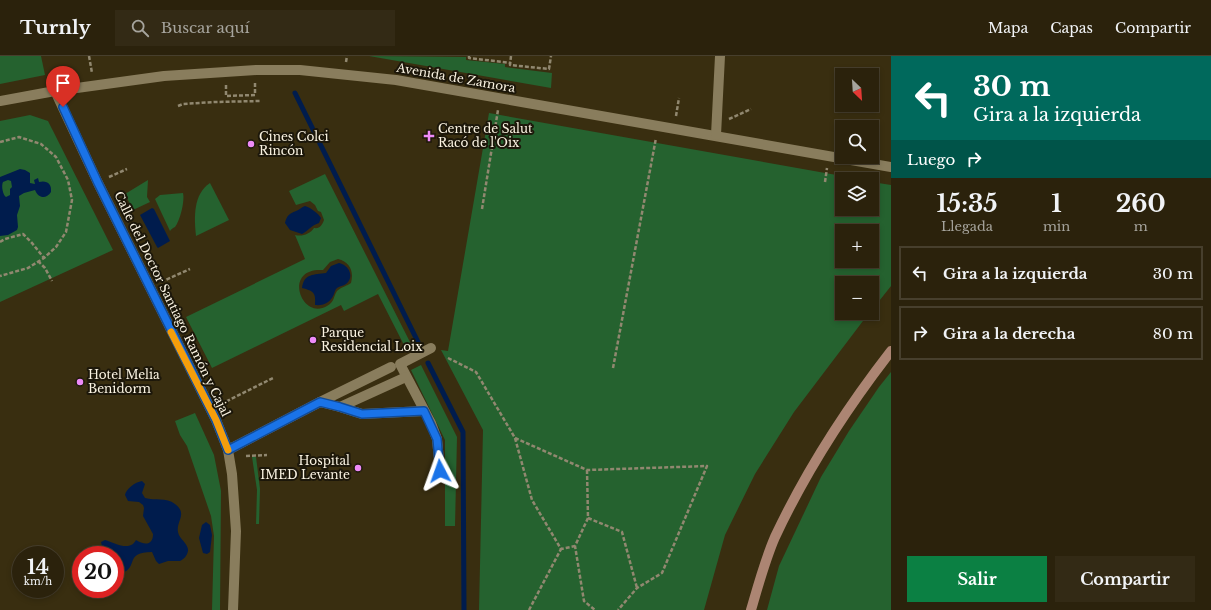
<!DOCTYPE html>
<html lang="es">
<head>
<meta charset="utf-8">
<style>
	:root { --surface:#2b220c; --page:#332a15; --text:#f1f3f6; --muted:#a6a49d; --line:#473f2d; --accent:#0b8043 }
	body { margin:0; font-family:"Libre Baskerville",serif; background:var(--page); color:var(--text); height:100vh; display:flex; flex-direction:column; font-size:15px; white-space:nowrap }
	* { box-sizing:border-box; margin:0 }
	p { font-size:13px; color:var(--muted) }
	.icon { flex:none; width:22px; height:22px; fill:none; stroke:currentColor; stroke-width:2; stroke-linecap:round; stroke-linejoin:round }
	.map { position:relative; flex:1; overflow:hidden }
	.drawer { display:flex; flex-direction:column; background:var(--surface); width:320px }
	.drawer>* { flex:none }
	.banner { background:#00695c; color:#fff; overflow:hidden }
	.needle { width:26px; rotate:155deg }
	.controls { position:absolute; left:835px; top:12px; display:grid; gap:8px }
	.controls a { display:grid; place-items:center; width:44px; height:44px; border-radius:0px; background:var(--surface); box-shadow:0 2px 6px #0003,0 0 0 1px var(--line); font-size:20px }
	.speed { position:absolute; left:12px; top:490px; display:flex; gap:8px; font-size:20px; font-weight:700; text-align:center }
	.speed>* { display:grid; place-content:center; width:52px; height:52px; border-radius:50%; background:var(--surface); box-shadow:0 2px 6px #0003,0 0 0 1px var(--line); line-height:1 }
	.speed small { font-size:10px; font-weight:400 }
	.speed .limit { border:6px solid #d22; background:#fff; color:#111 }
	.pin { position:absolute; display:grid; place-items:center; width:34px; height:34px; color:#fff; margin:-41px -17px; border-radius:50% 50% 50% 0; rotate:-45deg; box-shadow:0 0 4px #0007 }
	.pin .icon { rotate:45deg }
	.me { position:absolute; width:44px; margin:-22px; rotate:356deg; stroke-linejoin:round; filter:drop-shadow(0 0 3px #0008) }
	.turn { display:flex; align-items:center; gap:14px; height:84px; padding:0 16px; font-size:18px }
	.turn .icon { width:52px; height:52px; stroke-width:2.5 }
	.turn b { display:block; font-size:28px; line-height:34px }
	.then { display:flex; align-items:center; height:38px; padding:0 16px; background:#0003; gap:8px; font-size:15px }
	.eta { display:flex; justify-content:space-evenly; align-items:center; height:68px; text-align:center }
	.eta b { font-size:24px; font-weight:700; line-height:28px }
	.primary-button { display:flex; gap:8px; margin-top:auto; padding:8px 16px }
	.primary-button a { flex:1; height:46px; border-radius:0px; background:var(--accent); color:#fff; font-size:16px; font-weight:700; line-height:46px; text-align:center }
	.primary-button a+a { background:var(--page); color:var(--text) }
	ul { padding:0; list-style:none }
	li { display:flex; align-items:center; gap:12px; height:54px; margin:0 8px 6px; padding:0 8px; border:2px solid var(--line); border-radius:0px }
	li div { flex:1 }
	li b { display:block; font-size:15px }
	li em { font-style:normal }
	header { display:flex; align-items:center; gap:24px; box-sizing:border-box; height:56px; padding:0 20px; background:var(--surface); border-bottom:1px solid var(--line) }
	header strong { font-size:19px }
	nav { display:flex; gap:22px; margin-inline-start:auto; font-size:14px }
	.search { width:280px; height:36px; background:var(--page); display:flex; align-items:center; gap:10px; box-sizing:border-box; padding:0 14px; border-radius:0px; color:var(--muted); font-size:15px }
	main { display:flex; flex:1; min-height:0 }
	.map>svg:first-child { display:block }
	.green { fill:#25622f; fill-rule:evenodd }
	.water { fill:#001c4d; fill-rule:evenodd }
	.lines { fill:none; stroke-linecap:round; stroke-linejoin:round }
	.stream { stroke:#001c4d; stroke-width:5 }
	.path { stroke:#918870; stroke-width:2.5; stroke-dasharray:4 2; stroke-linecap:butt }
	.lane { stroke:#897d5d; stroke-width:10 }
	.street { stroke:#897d5d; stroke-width:10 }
	.secondary { stroke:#ac8573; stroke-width:10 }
	.route-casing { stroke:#114b97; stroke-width:10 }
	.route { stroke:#1a73e8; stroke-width:7 }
	.slow { stroke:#f59e0b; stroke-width:7 }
	.poi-dot { fill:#ee8bf8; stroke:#1c170a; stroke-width:1.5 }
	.labels { text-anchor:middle; stroke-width:4; stroke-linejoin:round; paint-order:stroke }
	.street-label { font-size:12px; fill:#faf3e2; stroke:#1c170a }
	.poi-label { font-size:12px; fill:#faf3e2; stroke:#1c170a; text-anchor:start }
</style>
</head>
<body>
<header>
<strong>Turnly</strong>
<div class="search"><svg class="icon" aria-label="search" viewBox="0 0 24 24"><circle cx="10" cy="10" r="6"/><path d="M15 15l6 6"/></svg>Buscar aquí</div>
<nav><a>Mapa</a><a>Capas</a><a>Compartir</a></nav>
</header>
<main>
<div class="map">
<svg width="891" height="554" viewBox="0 0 891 554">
	<rect width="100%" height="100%" fill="#392e10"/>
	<g class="green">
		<path d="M0,0H41L45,19L0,28Z"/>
		<path d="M369,0L466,1V4L505,8V11L552,17L551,32Z"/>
		<path d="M489,57L859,123H842V153H872V126L891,129V230L872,254V227H842V257H869L794,356L755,418L725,479L704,554H479L483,374L441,294L448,295ZM842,175H872V205H842Z"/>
		<path d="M30,59L48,65L113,194L0,246V65Z"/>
		<path d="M325,118L412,290L406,293L378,238L344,255L341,249L212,312L186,261L305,203L295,179C302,181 310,178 314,172C320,173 322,169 324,164L321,156L318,155L315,149L310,145L296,149L289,135ZM338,203C350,206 354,215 351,227C347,230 341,231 337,235C333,241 335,245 327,250C301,265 282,211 323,214L330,206Z"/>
		<path d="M148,124L147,141L150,146L133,154L125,138Z"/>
		<path d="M210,127L229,164L196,180C194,162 193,138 210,127Z"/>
		<path d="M183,137C185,145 180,165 175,171C173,172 171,173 170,175L155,143L160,139Z"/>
		<path d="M421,309L457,381L455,470H445V384L411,314Z"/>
		<path d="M891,316V554H767L779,510L821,421L849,375L879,331Z"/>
		<path d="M195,357L214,399L221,435L220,554H212L214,480L211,460L187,390L180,379L175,365Z"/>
		<path d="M252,401H256L260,433L259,468H256L257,434Z"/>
	</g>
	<g class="water">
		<path d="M20,113L25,114L30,117V127L35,128L34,124L38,122L39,126C47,124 52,128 51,136C46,144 38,142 35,134L24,137L19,140L20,150L17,159L18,171L17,174L8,179L0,180V121ZM8,124L11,125L12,131L10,133V139L6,141C3,139 1,130 3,126Z"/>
		<path d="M305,150C310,151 319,158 321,162L319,167C312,169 309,174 302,178L290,174L285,167C287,159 289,158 296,155C299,154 302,151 305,150Z"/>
		<path d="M152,152L154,153L170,185L158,192L157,191L140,159Z"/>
		<path d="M339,207C349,209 355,221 346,228C343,230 340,230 337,232C335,234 335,235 334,238C331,246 324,250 315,249C316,237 314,235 302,232C304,217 314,219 326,217L331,210Z"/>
		<path d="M142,425L145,428L142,437L145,442C155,445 166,441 175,448C188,458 176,465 178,476C179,483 189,488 188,495C187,500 184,503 180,505H168L159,508L156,505L152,496C124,496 139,511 122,517L115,513V499L104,498L101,486L105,484C115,487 130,496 136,484C144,489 153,490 153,478L143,460L144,452L143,449L139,446L128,445L125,439C126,433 135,426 142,425Z"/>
		<path d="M206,466L210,469L212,479L210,496L207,498L203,497L199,482L202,469Z"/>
	</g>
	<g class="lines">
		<g class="stream">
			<path d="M295,37L418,286"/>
			<path d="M428,307L463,376L464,554"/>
		</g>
		<g class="path">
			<path d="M89,0L92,17"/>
			<path d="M469,0V2L511,7"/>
			<path d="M511,0L510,9L549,13L551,0"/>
			<path d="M346,6L347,0"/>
			<path d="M226,29V40L255,39V27"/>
			<path d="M178,50L183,48L214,46L260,45"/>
			<path d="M676,60L679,42"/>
			<path d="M729,63L751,53"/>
			<path d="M854,71V69"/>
			<path d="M0,86L19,81L41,88L56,101L68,124L72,144L66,176L56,191L44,202L28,212L0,220"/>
			<path d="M109,121L127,113"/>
			<path d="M825,126L827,112"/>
			<path d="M482,153L498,54"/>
			<path d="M0,186L5,183L23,178L32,187L44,202"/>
			<path d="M38,205L45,212L52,225"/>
			<path d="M161,226L190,213"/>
			<path d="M448,302L476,316L515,382L532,444L561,493L575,490"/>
			<path d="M613,312L656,82"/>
			<path d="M221,348L273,322"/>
			<path d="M515,382L587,414L707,410L662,517L637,532L618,554"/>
			<path d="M246,400L267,399"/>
			<path d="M587,414L588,462L575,490L584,545L595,554"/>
			<path d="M588,462L622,476L637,532"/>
			<path d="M529,554L561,493"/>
		</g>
		<g class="lane">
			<path d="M431,292L400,308L431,367L437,383L440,415"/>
			<path d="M320,346L391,311"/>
			<path d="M340,351L362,358L424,355"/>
			<path d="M228,394L320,346L340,351L406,321"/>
		</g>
		<g class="street">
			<path d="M55,35L98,127L216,364L228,394L232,418L236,475L233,554"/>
			<path d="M0,45L55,35L164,20L256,14H300L396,24L891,111"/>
			<path d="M716,79L720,0"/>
		</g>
		<path class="secondary" d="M751,554C758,530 765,504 775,481C806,415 846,353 891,295"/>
	</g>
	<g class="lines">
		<g class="route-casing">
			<path id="route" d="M63,51L98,127L216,364L228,394L320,346L340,351L362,358L424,355L437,383L440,415"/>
		</g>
		<use href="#route" class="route"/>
		<path class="slow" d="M171,276L216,364L228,394"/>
	</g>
	<g class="poi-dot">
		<path d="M427 74h4v4h4v4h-4v4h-4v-4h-4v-4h4z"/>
		<circle cx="251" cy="88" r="4"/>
		<circle cx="313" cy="284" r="4"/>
		<circle cx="80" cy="326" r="4"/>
		<circle cx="358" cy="412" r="4"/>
	</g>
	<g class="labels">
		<g class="street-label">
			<text transform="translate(456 22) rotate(10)" y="4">Avenida de Zamora</text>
			<text transform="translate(172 248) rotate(64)" y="4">Calle del Doctor Santiago Ramón y Cajal</text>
		</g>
		<g class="poi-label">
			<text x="438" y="77">Centre de Salut<tspan x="438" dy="14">Racó de l'Oix</tspan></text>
			<text x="259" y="85">Cines Colci<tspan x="259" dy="14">Rincón</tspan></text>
			<text x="321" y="281">Parque<tspan x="321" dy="14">Residencial Loix</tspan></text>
			<text x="88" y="323">Hotel Melia<tspan x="88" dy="14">Benidorm</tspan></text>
			<text x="350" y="409" text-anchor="end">Hospital<tspan x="350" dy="14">IMED Levante</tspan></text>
		</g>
	</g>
</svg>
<div class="controls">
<a><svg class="needle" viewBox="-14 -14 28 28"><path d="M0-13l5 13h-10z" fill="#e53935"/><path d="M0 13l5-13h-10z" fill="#a6a49d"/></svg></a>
<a><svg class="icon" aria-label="search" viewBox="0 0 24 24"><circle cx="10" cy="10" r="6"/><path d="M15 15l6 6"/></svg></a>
<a><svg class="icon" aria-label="layers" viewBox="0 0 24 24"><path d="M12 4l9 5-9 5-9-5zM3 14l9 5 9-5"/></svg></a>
<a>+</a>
<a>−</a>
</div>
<div class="speed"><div>14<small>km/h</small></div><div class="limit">20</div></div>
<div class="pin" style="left:63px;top:51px;background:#d93025"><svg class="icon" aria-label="arrive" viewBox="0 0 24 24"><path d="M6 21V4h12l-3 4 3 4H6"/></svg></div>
<svg class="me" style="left:440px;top:415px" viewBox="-20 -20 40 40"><path d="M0-17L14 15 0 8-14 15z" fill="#1a73e8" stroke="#fff" stroke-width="4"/></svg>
</div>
<section class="drawer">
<div class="banner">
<div class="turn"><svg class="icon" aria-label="left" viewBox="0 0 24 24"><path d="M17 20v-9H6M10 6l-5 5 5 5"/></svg><div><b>30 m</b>Gira a la izquierda</div></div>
<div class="then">Luego<svg class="icon" aria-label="right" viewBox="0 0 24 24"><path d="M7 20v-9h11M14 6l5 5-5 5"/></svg></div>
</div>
<div class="eta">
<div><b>15:35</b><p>Llegada</p></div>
<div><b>1</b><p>min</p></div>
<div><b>260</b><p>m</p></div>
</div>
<ul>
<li><svg class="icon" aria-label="left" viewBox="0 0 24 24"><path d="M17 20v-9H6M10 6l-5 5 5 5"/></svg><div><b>Gira a la izquierda</b></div><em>30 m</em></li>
<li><svg class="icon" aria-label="right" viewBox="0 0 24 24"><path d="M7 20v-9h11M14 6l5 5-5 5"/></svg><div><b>Gira a la derecha</b></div><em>80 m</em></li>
</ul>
<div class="primary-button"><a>Salir</a><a>Compartir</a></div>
</section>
</main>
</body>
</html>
